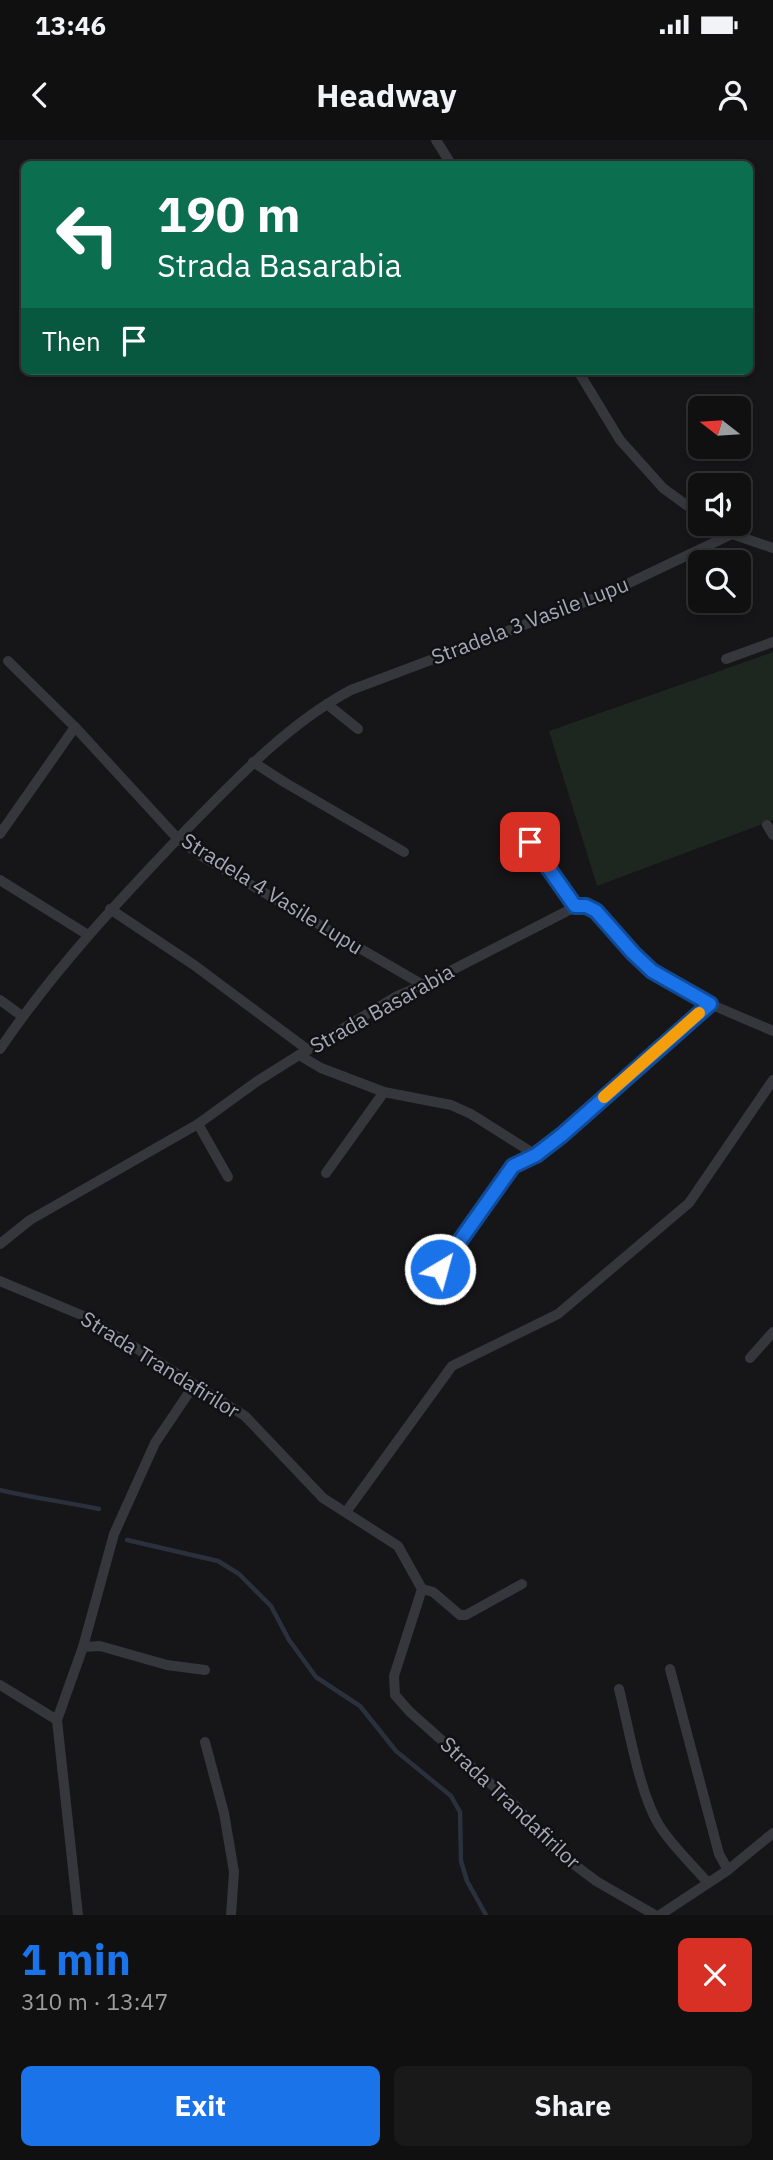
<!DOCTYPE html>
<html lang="en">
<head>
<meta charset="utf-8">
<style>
	:root { --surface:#101011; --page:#19191a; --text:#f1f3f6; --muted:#9c9d9f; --line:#303031; --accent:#1a73e8 }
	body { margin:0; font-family:"IBM Plex Sans",sans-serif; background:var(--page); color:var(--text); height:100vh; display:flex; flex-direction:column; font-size:26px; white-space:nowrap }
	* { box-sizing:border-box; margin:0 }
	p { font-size:23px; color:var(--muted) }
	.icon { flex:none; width:38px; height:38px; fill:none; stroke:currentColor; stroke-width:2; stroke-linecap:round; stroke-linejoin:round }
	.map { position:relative; height:1775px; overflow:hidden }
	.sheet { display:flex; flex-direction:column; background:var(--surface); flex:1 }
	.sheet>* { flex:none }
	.banner { position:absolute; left:21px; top:21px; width:732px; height:214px; border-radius:10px; box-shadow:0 4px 10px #0003,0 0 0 2px var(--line); background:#0b6e4f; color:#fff; overflow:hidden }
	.needle { width:46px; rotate:287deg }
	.controls { position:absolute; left:688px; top:256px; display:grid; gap:14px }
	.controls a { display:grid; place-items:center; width:63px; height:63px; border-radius:10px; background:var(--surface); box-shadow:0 4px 10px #0003,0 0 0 2px var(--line); font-size:35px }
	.pin { position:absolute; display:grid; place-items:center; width:60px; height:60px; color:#fff; margin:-30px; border-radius:14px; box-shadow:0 4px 10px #0006 }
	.me { position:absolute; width:77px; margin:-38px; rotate:37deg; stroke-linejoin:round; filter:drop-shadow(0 0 5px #0008) }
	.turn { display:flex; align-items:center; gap:24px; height:147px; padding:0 21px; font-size:32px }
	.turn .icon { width:91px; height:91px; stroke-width:2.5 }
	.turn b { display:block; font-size:49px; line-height:60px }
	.then { display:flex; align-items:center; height:66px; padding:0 21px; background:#0003; gap:14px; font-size:26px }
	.round { display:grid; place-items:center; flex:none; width:74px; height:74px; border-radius:10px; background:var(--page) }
	.summary { display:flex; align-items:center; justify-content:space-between; height:119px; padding:0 21px }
	h1 { font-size:42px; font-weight:800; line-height:52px; color:var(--accent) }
	.action { display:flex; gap:14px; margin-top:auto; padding:14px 21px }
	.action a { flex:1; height:80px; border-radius:10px; background:var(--accent); color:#fff; font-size:28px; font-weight:800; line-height:80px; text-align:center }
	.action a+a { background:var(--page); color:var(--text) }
	.status { display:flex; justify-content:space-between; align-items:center; height:49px; padding:0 35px; background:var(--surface); direction:ltr }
	.status svg { height:19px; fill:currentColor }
	header { display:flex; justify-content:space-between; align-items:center; height:91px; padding:0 21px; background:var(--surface); font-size:32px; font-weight:800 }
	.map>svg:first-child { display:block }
	.green { fill:#1d261f }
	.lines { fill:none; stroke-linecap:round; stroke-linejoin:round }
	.stream { stroke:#2a313c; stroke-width:4.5 }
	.minor { stroke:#36363d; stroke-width:10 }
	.route-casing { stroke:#114b97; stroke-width:18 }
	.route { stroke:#1a73e8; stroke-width:12 }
	.slow { stroke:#f59e0b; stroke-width:12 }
	.labels { text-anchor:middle; stroke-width:5; stroke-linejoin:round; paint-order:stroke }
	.street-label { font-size:21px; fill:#a6a8b9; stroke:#111012 }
</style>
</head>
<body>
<div class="status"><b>13:46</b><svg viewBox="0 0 49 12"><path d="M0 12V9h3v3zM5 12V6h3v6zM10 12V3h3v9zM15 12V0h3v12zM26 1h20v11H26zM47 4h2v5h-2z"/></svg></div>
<header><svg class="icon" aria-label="back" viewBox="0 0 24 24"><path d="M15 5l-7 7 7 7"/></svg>Headway<svg class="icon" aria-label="person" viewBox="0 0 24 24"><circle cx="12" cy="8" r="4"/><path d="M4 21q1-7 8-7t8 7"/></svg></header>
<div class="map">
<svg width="773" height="1775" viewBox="0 0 773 1775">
	<rect width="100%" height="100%" fill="#161517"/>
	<path class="green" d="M773,512V680L597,746L549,591Z"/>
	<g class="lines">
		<g class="stream">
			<path d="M0,1350C33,1358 66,1362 99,1369"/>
			<path d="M127,1400L218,1421L239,1434L271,1466L289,1500L316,1537L360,1566L396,1611L451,1656L460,1672L461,1721L467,1741L486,1775"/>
		</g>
		<g class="minor">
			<path d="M436,0L451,24"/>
			<path d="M578,231L620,300L663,348L700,375"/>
			<path d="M712,383L732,394L773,408"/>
			<path d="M726,519L773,502"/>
			<path d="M8,521L75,587L178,699L203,717L423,845"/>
			<path d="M327,564L358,589"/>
			<path d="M253,622L284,642L404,712"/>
			<path d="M767,685L773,695"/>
			<path d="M0,694L75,587"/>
			<path d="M529,702L575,767"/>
			<path d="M0,740L88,795"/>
			<path d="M110,769L194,825L308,910"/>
			<path d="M0,860L22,876"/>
			<path d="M0,909C55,828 122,757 189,687C237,638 289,583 351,550L606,454L732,394"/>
			<path d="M299,915L321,928L384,952L451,965L471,974L536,1015"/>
			<path d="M198,984L228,1037"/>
			<path d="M326,1033L384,952"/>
			<path d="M0,1104L30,1080L198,984L256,942L299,915L397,856L423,845L575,767L586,766L596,770L633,813L652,831L710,864L773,891"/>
			<path d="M440,1129L513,1026L536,1015L562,995L710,864"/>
			<path d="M0,1141L86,1177L245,1276L323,1358L398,1406L422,1449L394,1536L395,1555L410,1572L517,1667L554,1709L596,1741L655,1775"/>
			<path d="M750,1218L773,1192"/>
			<path d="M346,1372L452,1226L558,1174L689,1063L773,940"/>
			<path d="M422,1449L433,1452L460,1475H466L522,1444"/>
			<path d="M83,1507L100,1506L167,1525L205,1530"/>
			<path d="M670,1529L719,1714L728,1730"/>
			<path d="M0,1545L57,1580"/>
			<path d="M619,1549C629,1588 639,1652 659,1685C672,1706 692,1724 708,1743"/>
			<path d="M205,1602L224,1673L234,1732L231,1775"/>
			<path d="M78,1775L57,1580L83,1507L114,1394L155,1303L194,1245"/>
			<path d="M660,1775L728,1730L773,1693"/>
		</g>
	</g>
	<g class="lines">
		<g class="route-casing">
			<path id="route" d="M440,1129L513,1026L536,1015L562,995L710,864L652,831L633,813L596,771L586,766H575L530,702"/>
		</g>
		<use href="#route" class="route"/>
		<path class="slow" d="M604,957L699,873"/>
	</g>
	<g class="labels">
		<g class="street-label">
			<text transform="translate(530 481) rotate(-21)" y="7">Stradela 3 Vasile Lupu</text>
			<text transform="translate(272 754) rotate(32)" y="7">Stradela 4 Vasile Lupu</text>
			<text transform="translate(382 869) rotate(-29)" y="7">Strada Basarabia</text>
			<text transform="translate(160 1225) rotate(32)" y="7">Strada Trandafirilor</text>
			<text transform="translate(510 1663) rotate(43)" y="7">Strada Trandafirilor</text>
		</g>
	</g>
</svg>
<div class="controls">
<a><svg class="needle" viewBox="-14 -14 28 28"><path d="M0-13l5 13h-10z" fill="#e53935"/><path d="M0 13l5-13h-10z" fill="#9c9d9f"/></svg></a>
<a><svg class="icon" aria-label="sound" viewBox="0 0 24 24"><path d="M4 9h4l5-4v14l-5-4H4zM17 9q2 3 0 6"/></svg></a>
<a><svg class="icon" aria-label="search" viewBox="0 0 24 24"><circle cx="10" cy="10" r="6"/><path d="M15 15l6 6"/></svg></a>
</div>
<div class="pin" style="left:530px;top:702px;background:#d93025"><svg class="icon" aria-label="arrive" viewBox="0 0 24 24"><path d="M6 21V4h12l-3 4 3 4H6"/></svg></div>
<svg class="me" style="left:440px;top:1129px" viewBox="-20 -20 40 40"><circle r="17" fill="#1a73e8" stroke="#fff" stroke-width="3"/><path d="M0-11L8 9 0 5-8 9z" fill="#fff"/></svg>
<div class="banner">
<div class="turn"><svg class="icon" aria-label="left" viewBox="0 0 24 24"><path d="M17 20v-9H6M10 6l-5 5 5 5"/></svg><div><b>190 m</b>Strada Basarabia</div></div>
<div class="then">Then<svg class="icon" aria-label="arrive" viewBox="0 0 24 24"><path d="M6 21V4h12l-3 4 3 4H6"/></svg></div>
</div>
</div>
<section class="sheet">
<div class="summary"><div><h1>1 min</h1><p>310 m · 13:47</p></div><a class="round" style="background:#d93025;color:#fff"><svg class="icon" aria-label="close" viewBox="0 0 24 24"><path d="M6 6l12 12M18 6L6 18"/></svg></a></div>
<div class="action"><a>Exit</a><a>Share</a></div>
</section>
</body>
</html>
